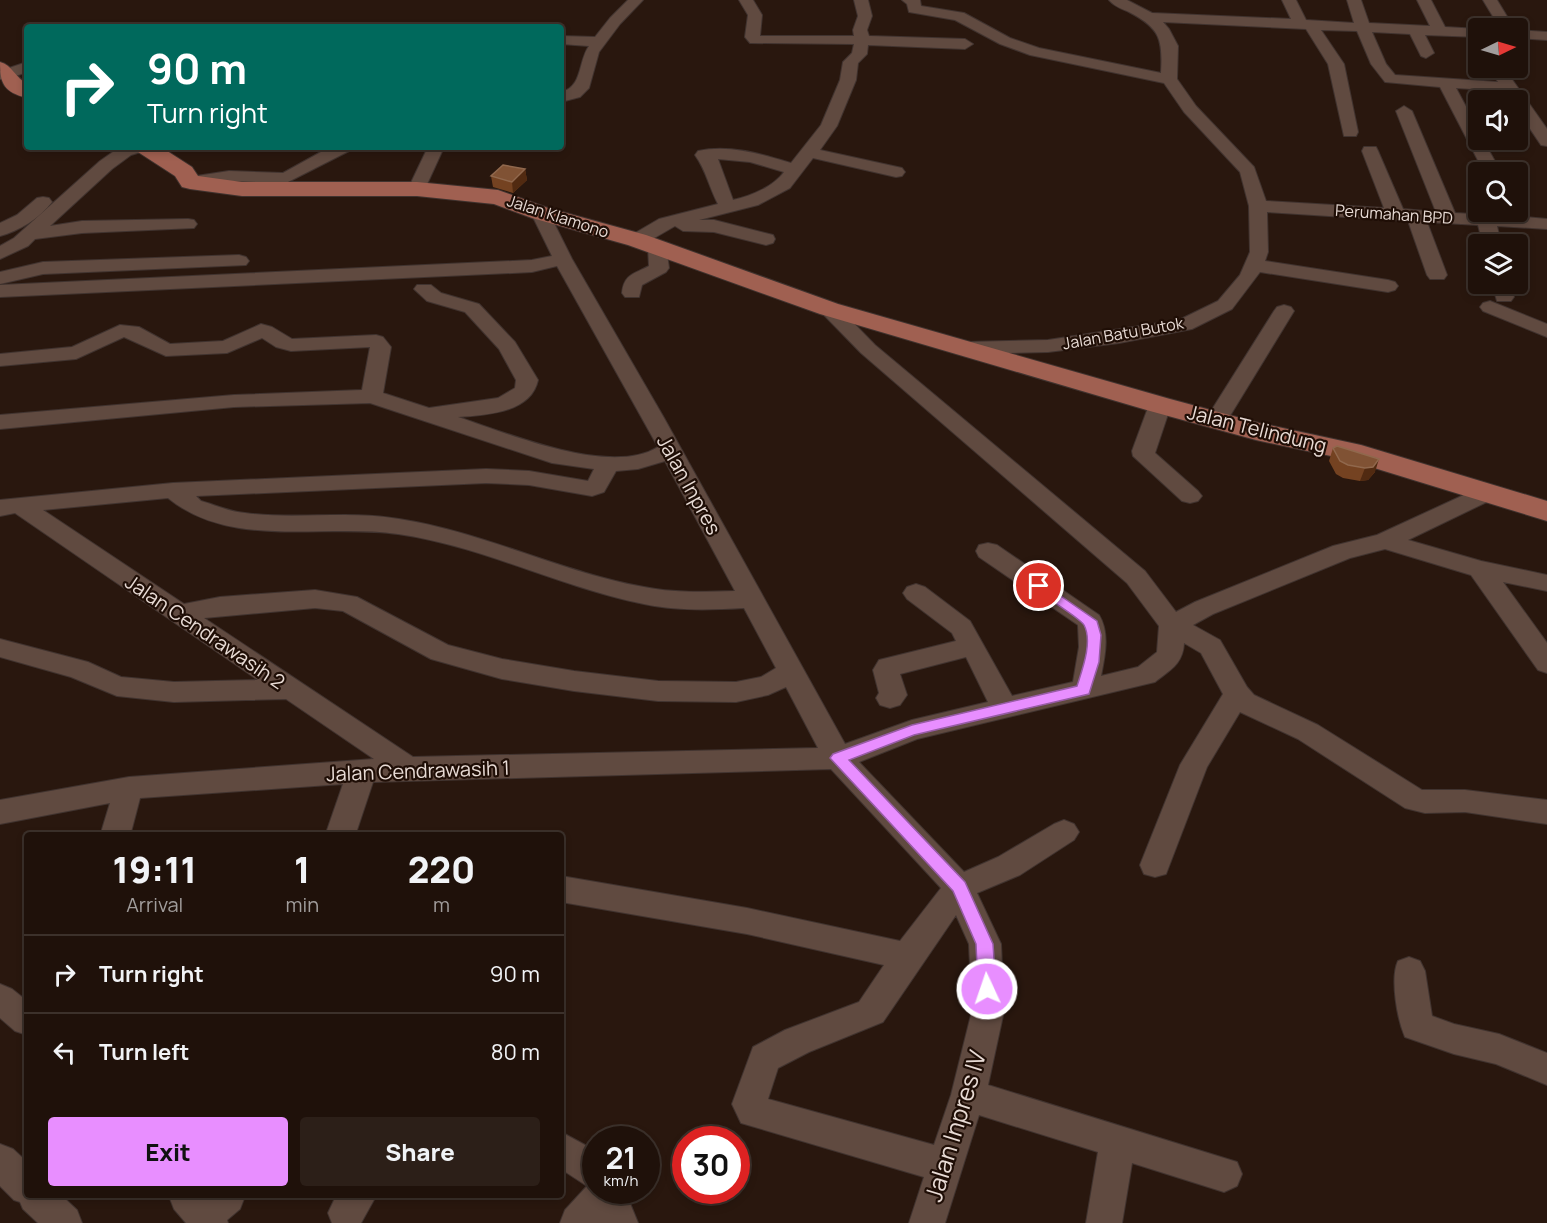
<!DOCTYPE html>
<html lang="en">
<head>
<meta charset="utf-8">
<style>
	:root { --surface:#1f110a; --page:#2c1f18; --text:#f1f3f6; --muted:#a19d9c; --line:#3c312b; --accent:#e88eff }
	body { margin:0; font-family:Manrope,sans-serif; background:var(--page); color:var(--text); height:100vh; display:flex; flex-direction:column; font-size:22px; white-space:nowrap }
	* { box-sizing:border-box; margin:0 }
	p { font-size:20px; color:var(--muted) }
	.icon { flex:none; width:33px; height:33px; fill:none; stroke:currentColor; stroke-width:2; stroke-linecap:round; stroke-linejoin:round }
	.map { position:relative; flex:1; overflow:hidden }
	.sheet { position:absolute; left:24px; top:832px; width:540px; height:366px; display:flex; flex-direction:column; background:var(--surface); border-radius:6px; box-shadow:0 3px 9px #0003,0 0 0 2px var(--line) }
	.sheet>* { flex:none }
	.hud { position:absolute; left:24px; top:24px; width:540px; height:126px; border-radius:6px; box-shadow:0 3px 9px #0003,0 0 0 2px var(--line); background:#00695c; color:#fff; overflow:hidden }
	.needle { width:39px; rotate:85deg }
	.fabs { position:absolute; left:1468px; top:18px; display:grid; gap:12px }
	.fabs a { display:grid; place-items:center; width:60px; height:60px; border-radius:6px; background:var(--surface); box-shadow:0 3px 9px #0003,0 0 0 2px var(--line); font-size:30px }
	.speed { position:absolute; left:582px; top:1126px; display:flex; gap:12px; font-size:30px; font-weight:700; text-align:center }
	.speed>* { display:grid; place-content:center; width:78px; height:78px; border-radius:50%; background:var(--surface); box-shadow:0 3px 9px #0003,0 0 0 2px var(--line); line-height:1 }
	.speed small { font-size:15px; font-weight:400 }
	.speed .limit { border:9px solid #d22; background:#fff; color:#111 }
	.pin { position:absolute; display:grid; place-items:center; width:51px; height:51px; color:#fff; margin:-26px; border:3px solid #fff; border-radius:50%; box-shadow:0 2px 6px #0007 }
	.me { position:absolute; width:66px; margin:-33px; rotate:357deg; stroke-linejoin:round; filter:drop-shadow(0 0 4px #0008) }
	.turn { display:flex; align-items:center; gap:21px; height:126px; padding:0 24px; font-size:27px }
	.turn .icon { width:78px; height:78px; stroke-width:2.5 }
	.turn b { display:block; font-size:42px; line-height:51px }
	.eta { display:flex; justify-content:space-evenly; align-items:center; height:102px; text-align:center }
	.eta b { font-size:36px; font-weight:800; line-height:42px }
	.cta { display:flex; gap:12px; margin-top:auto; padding:12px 24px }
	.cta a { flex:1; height:69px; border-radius:6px; background:var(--accent); color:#111; font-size:24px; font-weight:800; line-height:69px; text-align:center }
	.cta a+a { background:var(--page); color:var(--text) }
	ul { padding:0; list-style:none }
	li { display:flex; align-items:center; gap:18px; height:78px; padding:0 24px; border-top:2px solid var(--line) }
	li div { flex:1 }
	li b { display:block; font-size:22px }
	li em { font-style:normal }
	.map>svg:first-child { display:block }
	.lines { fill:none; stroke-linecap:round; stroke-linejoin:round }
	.minor-casing { stroke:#40332f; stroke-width:2 }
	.major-casing { stroke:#40332f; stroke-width:2 }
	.minor { fill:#604a40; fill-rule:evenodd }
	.major { fill:#a06051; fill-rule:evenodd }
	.wall { fill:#744221 }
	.shaded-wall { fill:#512a11 }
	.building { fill:#805234; stroke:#90684d; stroke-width:1.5 }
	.route { fill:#e88eff; stroke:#975ca6; stroke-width:1.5 }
	.labels { text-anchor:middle; stroke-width:4.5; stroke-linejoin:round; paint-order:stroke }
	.far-street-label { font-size:16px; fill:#e8dbd5; stroke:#1f0e06 }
	.street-label { font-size:20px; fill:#e8dbd5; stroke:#1f0e06 }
	.near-street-label { font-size:24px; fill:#e8dbd5; stroke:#1f0e06 }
</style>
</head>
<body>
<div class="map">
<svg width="1547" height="1223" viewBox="0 0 1547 1223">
	<rect width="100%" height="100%" fill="#29170e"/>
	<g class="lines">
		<g class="minor-casing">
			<g id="minor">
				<path d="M628,0H643L620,24L599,52L589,88L580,97L561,102V92C583,87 578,61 589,46L561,44V36L595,37L610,18Z"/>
				<path d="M739,0H753L762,15L760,36H854L853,30L858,16L854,0H868L872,16L867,30L869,36L965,39L973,44L965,49L868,45L867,54L858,63L856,80L837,126L820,150L902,168L905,172L902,176L896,177L813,158L790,188L758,205L699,220H714L773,235L775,239L773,243L766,245L714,232L683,231L675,226L644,244H630L628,240L630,236L659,219L718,204C709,187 706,170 695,155L698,151C729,144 761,154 791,163L821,125L840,80L843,62L852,53L854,44L750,43L745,37L748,15ZM718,159L750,162L784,172C773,187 751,196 733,200Z"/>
				<path d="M902,0H920L921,6L964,13L1010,38L1039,48L1161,73C1163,39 1160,28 1129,12C1122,9 1114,6 1109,0H1127L1152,13L1291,19L1282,0H1296L1306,20L1354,23L1347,0H1361L1369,23L1430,26L1417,0H1431L1445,27L1479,29V37L1425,35L1434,53L1426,58L1421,56L1410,34L1372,32L1386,64L1395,75L1498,82L1489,68H1504L1547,129V146L1541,145L1518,111V100H1511L1505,91L1456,88L1479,131V140H1483L1501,172H1484L1440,87L1385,82L1371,64L1357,31L1321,30L1344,64L1358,132L1356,136H1344L1328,64L1306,29L1163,22L1169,29L1178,46L1177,79L1196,106L1254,167L1266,201L1384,208L1362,151L1364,147H1376L1378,151L1403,209L1436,212L1396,111L1404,106L1412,111L1455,213L1506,216L1504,212H1518V208L1525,217L1547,219V229L1497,226L1501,244H1483L1478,225L1427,222L1447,275L1444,279H1430L1427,275L1408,221L1267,212L1268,252L1265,261L1388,280L1395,282L1398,286L1395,290L1388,292L1260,272L1232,309L1192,329L1119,343L1048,352L966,354L959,352L956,348L959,344L966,342L1048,340L1179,320L1218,301L1240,275L1250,252L1249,206L1240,172L1184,112L1164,83L1030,55L1000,44L955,20L909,12L907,4Z"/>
				<path d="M1483,0H1497L1514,28H1500Z"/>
				<path d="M1518,30L1547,32V40L1518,38Z"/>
				<path d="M27,62V72L4,80L0,79V71Z"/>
				<path d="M120,147H146L144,151L131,155L112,169L50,226L82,221L188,219L194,220L197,224L194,228L82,233L35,239L28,246L0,259V246L14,238L100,161Z"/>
				<path d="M330,147H351L349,151L286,183L229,181L190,187L184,186L181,182L184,178L190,177L229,171L283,173Z"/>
				<path d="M428,147H444L423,193H411L408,189Z"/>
				<path d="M43,197L49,198L52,202C40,218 19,231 0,236V223L17,215L37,198Z"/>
				<path d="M540,208L546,209L549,213L572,259L664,418L845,744L912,720L988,702L966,657L900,674L907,695L900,705L890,708L880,705L876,698L879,693L873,670L879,660L956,641L952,633L907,599L903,593L907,587L916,584L925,587L970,621L1012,696L1073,682L1079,647L1078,625L979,557L976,551L979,545L988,543L997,545L1099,615C1110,633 1105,656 1101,676L1138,667L1157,652L1159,626L1127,583L861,353L822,313L819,309L822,305H836L875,345L1145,571L1176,612L1195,602L1333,546L1377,535L1479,488L1487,486L1495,488L1499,493L1495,498L1408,540L1481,561L1547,575V591L1503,582L1547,643V673L1538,670L1471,575L1385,549L1350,558L1213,614L1193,625L1220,640L1247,687L1254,695L1318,725L1422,790H1465L1547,800V824L1465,812L1425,813L1405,808L1298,739L1240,712L1207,767L1166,874L1155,877L1144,874L1140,865L1180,765L1223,694L1201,653L1184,643C1183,664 1170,670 1155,682L917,739L859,762L964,872L998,857L1054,824L1064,820L1074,824L1079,832L1074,840L1020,875L977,893L1001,944L1004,1011L988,1085L1237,1162L1242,1174L1237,1186L1224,1192L1132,1163L1122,1223H1086L1098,1152L979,1115L945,1223H909L924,1177L741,1123L732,1104L753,1047L785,1030L859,1002L884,965L747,934L561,902V876L747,908L900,941L941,888L831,769L373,782L355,836H325L343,784L140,798L130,836H100L110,803L0,824V800L129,777L374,759L286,699L174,702L117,696L71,677L0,657V639L88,662L121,677L174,682L258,680L15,513L0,516V500L173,483L486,469L529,471L588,481L594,469L552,463L370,403L234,407L0,429V415L234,395L362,390L370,347L291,351L276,347L262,338L227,353L166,356L124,337L76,359L0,366V354L72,347L120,325L139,327L170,344L223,341L261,324L272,327L292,339L376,335L383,337L391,347L383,393L429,408L498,398L515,388L516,380L499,349L465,312L427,301L414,289L417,285H431L441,293L479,304L515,342L538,380C531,413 486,415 458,417C507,433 610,477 658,447L557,266L532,272L0,297V285L532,260L552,256L531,213L534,209ZM665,461L735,591C705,592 673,593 644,587C561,572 483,532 399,519C348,510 296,520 245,513C230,512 215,505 201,501L196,496L486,483L529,485L592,496L604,492L616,471L638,469ZM168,498C232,550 323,523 398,534C482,546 560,587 644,604C676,611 711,610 744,608L776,668L761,677L736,682L658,681L574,671L502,659L448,645L357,597L315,590L220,597L184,604L43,510ZM315,608L343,611L431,659L502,679L574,691L658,701L736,702L768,695L786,687L818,748L413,757L204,618ZM956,915L969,944L972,1011L951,1095L934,1145L768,1099L778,1068L809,1052L883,1022Z"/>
				<path d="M657,241L664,243L666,247L669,268L666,272L642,285L639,297H625L622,293C624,274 634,274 649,266L648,247L650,243Z"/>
				<path d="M239,255L246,257L249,261L246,265L43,274L0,284V272L43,262Z"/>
				<path d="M1492,284H1510L1514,297L1511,301H1497Z"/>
				<path d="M1490,301L1547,324V337L1483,311L1480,307L1483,303Z"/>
				<path d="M1284,305L1291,307L1294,311L1228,419L1225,424L1217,426L1209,424L1206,419L1274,311L1277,307Z"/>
				<path d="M1160,398L1168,400L1171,405L1155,453L1198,491L1202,496L1198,501L1190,503L1182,501L1133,456L1132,451L1149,405L1152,400Z"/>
				<path d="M1409,957L1420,961L1425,971L1432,1016L1454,1024L1499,1034L1547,1053V1085L1496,1064L1454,1054L1405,1037C1397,1019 1390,978 1398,961Z"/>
				<path d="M0,984L12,989L27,1001V1035L15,1031L0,1018Z"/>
				<path d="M561,1132L596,1151V1191H625L638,1223H560L565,1210L587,1186L561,1169Z"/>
				<path d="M0,1144L13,1149L27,1162V1196H62L77,1210L82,1223H38L23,1209L20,1202L14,1200L0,1186Z"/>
				<path d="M169,1196H245L240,1209L227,1220L228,1223H186L174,1209Z"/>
				<path d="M336,1196H376L361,1223H332L328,1213Z"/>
			</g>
		</g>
		<g class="major-casing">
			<g id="major">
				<path d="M0,62C12,65 16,78 27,84V98C4,92 0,84 0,62Z"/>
				<path d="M135,147H161L192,167L198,176L242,182H417L498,190L548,208L646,235L838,304L1170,399L1259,423L1361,445L1547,501V521L1345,459L1256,440L1150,411L820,314L628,245L532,218L494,204L417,196H242L190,189L182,187L175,176L138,152Z"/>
			</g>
		</g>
		<use href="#minor" class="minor"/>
		<use href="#major" class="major"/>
	</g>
	<g class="wall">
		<path d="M525,169L527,180L513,193L493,187L491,176Z"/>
		<path d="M1333,448L1375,472L1368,480L1360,481L1343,478L1336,474L1329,461Z"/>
	</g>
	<g class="shaded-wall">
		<path d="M525,169L527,180L513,193L512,182Z"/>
		<path d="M1379,459L1375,472L1368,480L1360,481L1365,468Z"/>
	</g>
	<g class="building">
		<path d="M503,165L525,169L512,182L491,176Z"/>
		<path d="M1337,446L1379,459L1373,467L1365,468L1348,465L1340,461L1333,448Z"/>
	</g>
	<path class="route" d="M1039,581L1097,621L1101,635L1099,662L1089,694L914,735L849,760L965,882L993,944L996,989L993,994L987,997L981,994L978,989L976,944L953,891L830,758L833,754L912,725L1077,686C1082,670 1093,642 1084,625C1080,618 1044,596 1034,589L1032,586L1034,583Z"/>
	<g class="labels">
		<g class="far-street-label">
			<text transform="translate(1394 214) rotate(4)" y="6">Perumahan BPD</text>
			<text transform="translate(558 216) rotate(18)" y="6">Jalan Klamono</text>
			<text transform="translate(1123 333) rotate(-10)" y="6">Jalan Batu Butok</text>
		</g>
		<g class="street-label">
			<text transform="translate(1257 429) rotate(14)" y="7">Jalan Telindung</text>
			<text transform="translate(689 485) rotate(61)" y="7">Jalan Inpres</text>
			<text transform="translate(205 632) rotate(34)" y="7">Jalan Cendrawasih 2</text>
			<text transform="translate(418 771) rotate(-2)" y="7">Jalan Cendrawasih 1</text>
		</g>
		<g class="near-street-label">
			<text transform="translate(956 1126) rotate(-73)" y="8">Jalan Inpres IV</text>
		</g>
	</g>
</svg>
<div class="fabs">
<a><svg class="needle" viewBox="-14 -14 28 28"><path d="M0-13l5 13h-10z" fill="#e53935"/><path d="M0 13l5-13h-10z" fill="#a19d9c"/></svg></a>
<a><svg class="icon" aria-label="sound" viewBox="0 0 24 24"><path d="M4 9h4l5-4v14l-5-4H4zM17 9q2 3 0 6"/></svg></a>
<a><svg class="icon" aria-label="search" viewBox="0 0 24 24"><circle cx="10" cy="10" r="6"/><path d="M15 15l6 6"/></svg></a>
<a><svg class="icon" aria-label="layers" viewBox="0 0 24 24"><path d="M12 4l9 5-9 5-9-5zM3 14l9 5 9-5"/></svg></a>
</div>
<div class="speed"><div>21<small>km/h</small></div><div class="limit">30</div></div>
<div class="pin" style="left:1039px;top:586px;background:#d93025"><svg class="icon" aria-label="arrive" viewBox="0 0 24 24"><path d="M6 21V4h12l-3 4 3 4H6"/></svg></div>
<svg class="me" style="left:987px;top:989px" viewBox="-20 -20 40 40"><circle r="17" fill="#e88eff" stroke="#fff" stroke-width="3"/><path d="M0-11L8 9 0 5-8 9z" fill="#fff"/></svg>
<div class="hud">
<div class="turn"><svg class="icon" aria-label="right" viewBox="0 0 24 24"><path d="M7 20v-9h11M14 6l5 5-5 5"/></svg><div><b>90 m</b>Turn right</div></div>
</div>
<section class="sheet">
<div class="eta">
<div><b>19:11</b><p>Arrival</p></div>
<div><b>1</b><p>min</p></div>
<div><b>220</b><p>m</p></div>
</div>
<ul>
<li><svg class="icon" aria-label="right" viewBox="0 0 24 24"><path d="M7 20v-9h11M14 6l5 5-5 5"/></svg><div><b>Turn right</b></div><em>90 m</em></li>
<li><svg class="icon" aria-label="left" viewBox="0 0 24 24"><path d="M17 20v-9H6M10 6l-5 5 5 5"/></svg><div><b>Turn left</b></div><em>80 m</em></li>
</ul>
<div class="cta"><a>Exit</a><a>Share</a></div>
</section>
</div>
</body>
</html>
